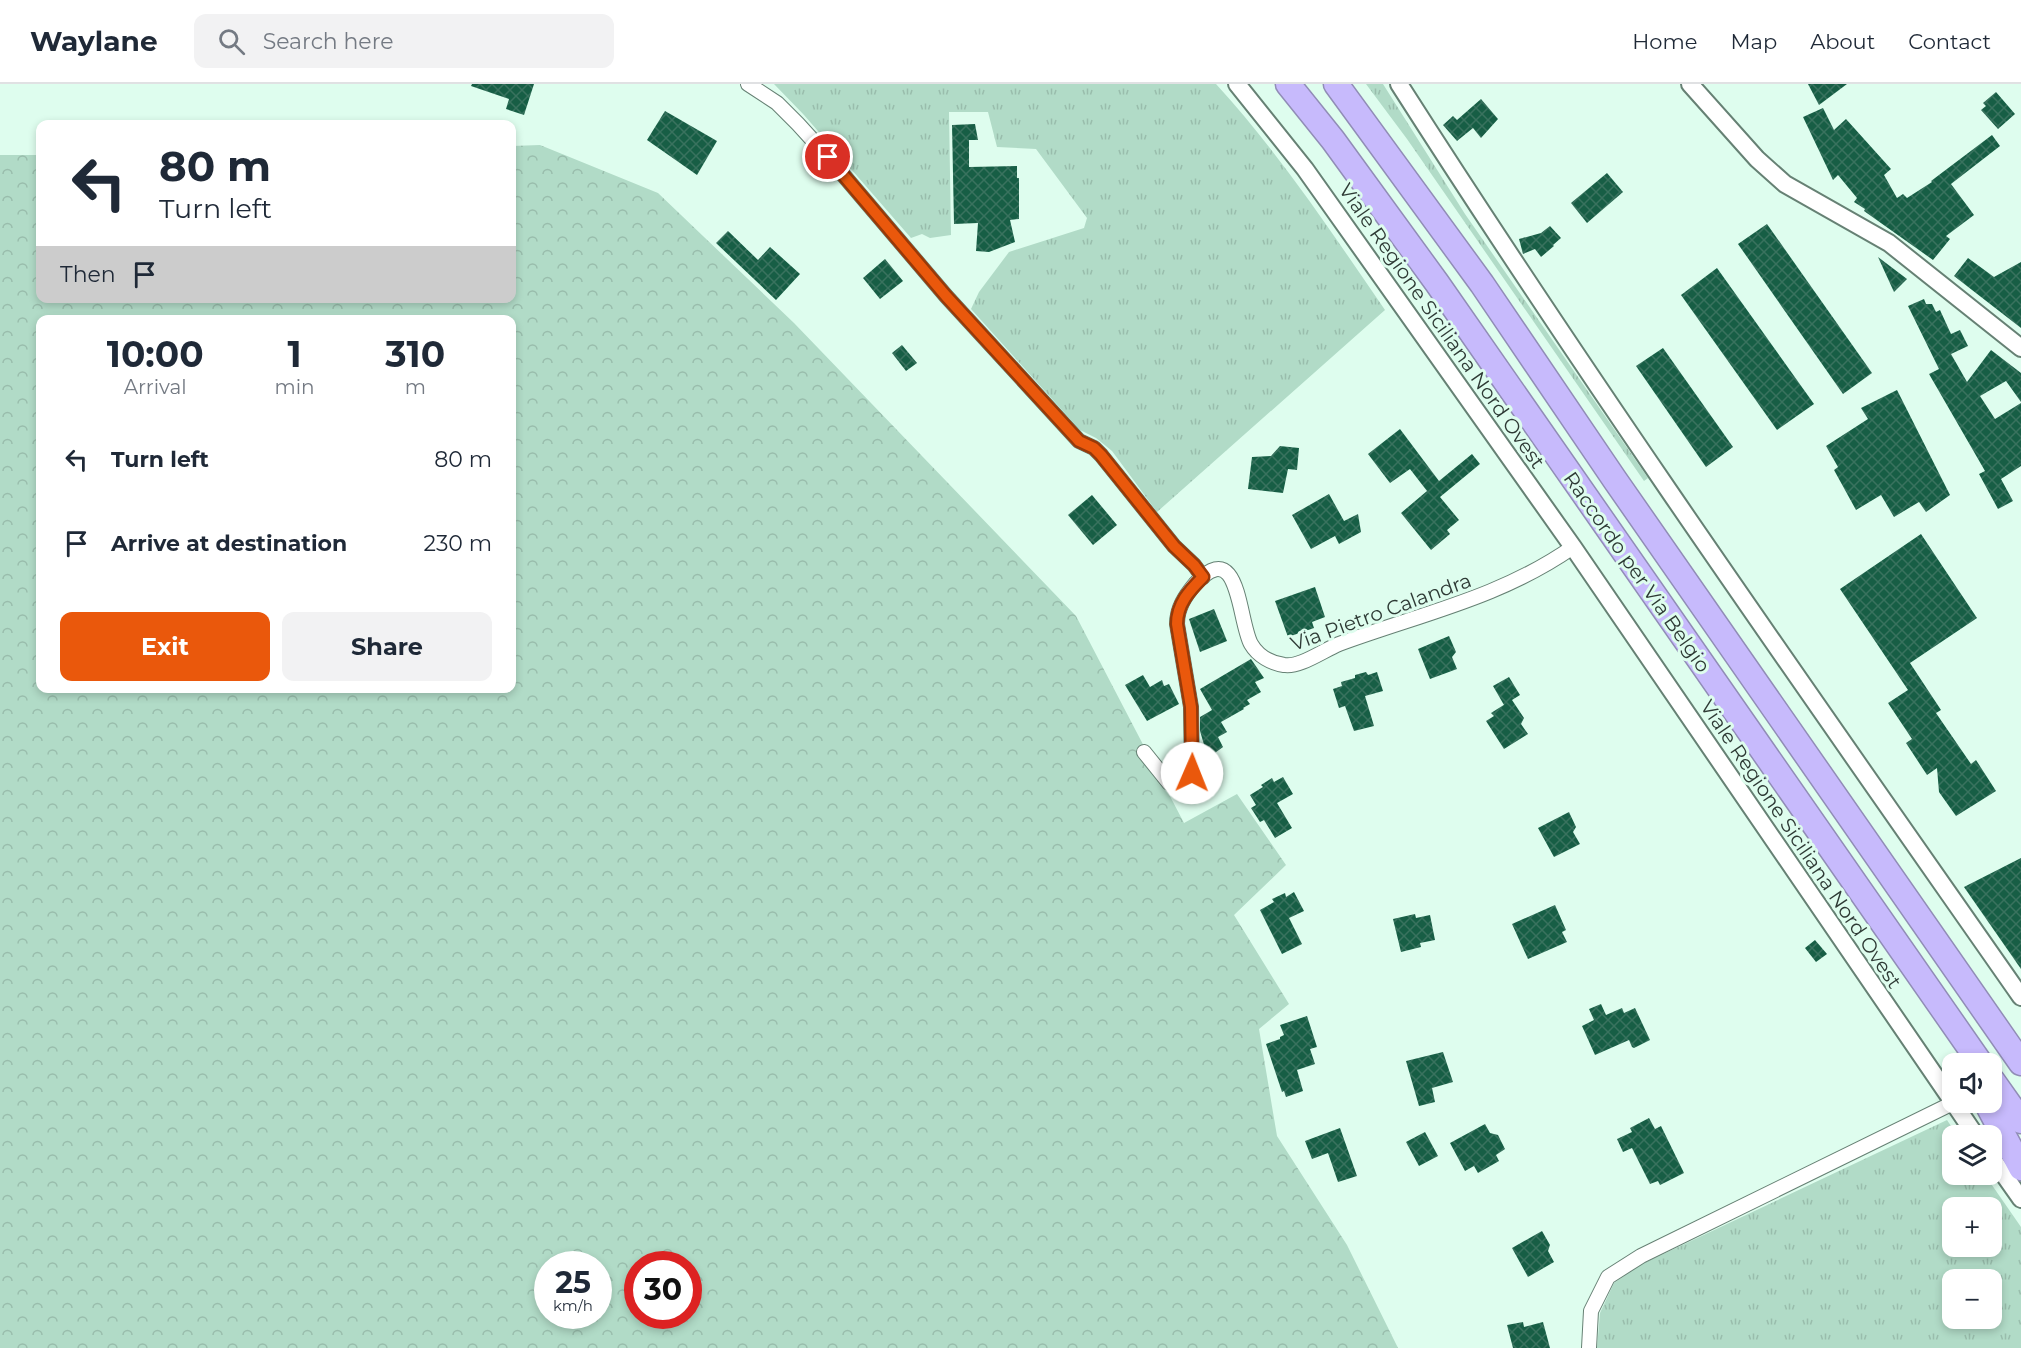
<!DOCTYPE html>
<html lang="en">
<head>
<meta charset="utf-8">
<style>
	:root { --surface:#fff; --page:#f2f2f3; --text:#1f2937; --muted:#747a83; --line:#e0e1e3; --accent:#ea580c }
	body { margin:0; font-family:Montserrat,sans-serif; background:var(--page); color:var(--text); height:100vh; display:flex; flex-direction:column; font-size:22px; white-space:nowrap }
	* { box-sizing:border-box; margin:0 }
	p { font-size:20px; color:var(--muted) }
	.icon { flex:none; width:33px; height:33px; fill:none; stroke:currentColor; stroke-width:2; stroke-linecap:round; stroke-linejoin:round }
	.map { position:relative; flex:1; overflow:hidden }
	.side { position:absolute; left:36px; top:231px; width:480px; height:378px; display:flex; flex-direction:column; background:var(--surface); border-radius:12px; box-shadow:0 3px 9px #0003 }
	.side>* { flex:none }
	.banner { position:absolute; left:36px; top:36px; width:480px; height:183px; border-radius:12px; box-shadow:0 3px 9px #0003; background:#fff; color:var(--text); overflow:hidden }
	.tools { position:absolute; left:1942px; top:969px; display:grid; gap:12px }
	.tools a { display:grid; place-items:center; width:60px; height:60px; border-radius:12px; background:var(--surface); box-shadow:0 3px 9px #0003; font-size:30px }
	.speed { position:absolute; left:534px; top:1167px; display:flex; gap:12px; font-size:30px; font-weight:700; text-align:center }
	.speed>* { display:grid; place-content:center; width:78px; height:78px; border-radius:50%; background:var(--surface); box-shadow:0 3px 9px #0003; line-height:1 }
	.speed small { font-size:15px; font-weight:400 }
	.speed .limit { border:9px solid #d22; background:#fff; color:#111 }
	.pin { position:absolute; display:grid; place-items:center; width:51px; height:51px; color:#fff; margin:-26px; border:3px solid #fff; border-radius:50%; box-shadow:0 2px 6px #0007 }
	.me { position:absolute; width:66px; margin:-33px; rotate:1deg; stroke-linejoin:round; filter:drop-shadow(0 0 4px #0008) }
	.turn { display:flex; align-items:center; gap:21px; height:126px; padding:0 24px; font-size:27px }
	.turn .icon { width:78px; height:78px; stroke-width:2.5 }
	.turn b { display:block; font-size:42px; line-height:51px }
	.then { display:flex; align-items:center; height:57px; padding:0 24px; background:#0003; gap:12px; font-size:22px }
	.eta { display:flex; justify-content:space-evenly; align-items:center; height:102px; text-align:center }
	.eta b { font-size:36px; font-weight:700; line-height:42px }
	.button { display:flex; gap:12px; margin-top:auto; padding:12px 24px }
	.button a { flex:1; height:69px; border-radius:12px; background:var(--accent); color:#fff; font-size:24px; font-weight:700; line-height:69px; text-align:center }
	.button a+a { background:var(--page); color:var(--text) }
	ul { padding:0; list-style:none }
	li { display:flex; align-items:center; gap:18px; height:84px; padding:0 24px }
	li div { flex:1 }
	li b { display:block; font-size:22px }
	li em { font-style:normal }
	header { display:flex; align-items:center; gap:36px; box-sizing:border-box; height:84px; padding:0 30px; background:var(--surface); border-bottom:2px solid var(--line) }
	header strong { font-size:28px }
	nav { display:flex; gap:33px; margin-inline-start:auto; font-size:21px }
	.search { width:420px; height:54px; background:var(--page); display:flex; align-items:center; gap:15px; box-sizing:border-box; padding:0 21px; border-radius:12px; color:var(--muted); font-size:22px }
	.map>svg:first-child { display:block }
	.grass { fill:url(#grass-tufts); fill-rule:evenodd }
	.forest { fill:url(#forest-crowns); fill-rule:evenodd }
	.building { fill:url(#building-cross-hatch) }
	.lines { fill:none; stroke-linecap:round; stroke-linejoin:round }
	.minor-casing { stroke:#668174; stroke-width:16 }
	.tertiary-casing { stroke:#668174; stroke-width:20 }
	.motorway-casing { stroke:#918db6; stroke-width:27 }
	.minor { stroke:#fff; stroke-width:14 }
	.tertiary { stroke:#fff; stroke-width:16 }
	.motorway { stroke:#c7bafc; stroke-width:24 }
	.route-casing { stroke:#983908; stroke-width:15 }
	.route { stroke:#ea580c; stroke-width:10 }
	.labels { text-anchor:middle; stroke-width:6; stroke-linejoin:round; paint-order:stroke }
	.street-label { font-size:20px; fill:#2e3a35; stroke:#defdee }
</style>
</head>
<body>
<header>
<strong>Waylane</strong>
<div class="search"><svg class="icon" aria-label="search" viewBox="0 0 24 24"><circle cx="10" cy="10" r="6"/><path d="M15 15l6 6"/></svg>Search here</div>
<nav><a>Home</a><a>Map</a><a>About</a><a>Contact</a></nav>
</header>
<div class="map">
<svg width="2021" height="1264" viewBox="0 0 2021 1264">
	<defs>
		<pattern id="grass-tufts" width="24" height="20" patternUnits="userSpaceOnUse" patternTransform="scale(1.5)"><rect width="24" height="20" fill="#b1dbc7"/><path d="M3 7l-1-3M5 7V3M7 7l1-3M15 17l-1-3M17 17v-4M19 17l1-3" fill="none" stroke="#99bdac"/></pattern>
		<pattern id="forest-crowns" width="20" height="18" patternUnits="userSpaceOnUse" patternTransform="scale(1.5)"><rect width="20" height="18" fill="#b1dbc7"/><path d="M2 6a3 3 0 1 1 6 0M12 15a3 3 0 1 1 6 0" fill="none" stroke="#99bdac"/></pattern>
		<pattern id="building-cross-hatch" width="8" height="8" patternUnits="userSpaceOnUse" patternTransform="scale(1.5)"><rect width="8" height="8" fill="#175e45"/><path d="M0 0l8 8M0 8l8-8" fill="none" stroke="#39725e"/></pattern>
	</defs>
	<rect width="100%" height="100%" fill="#defdee"/>
	<g class="grass">
		<path d="M774,0H1216C1280,70 1332,149 1385,226L1157,428L1112,367L1096,354L1080,346L971,225L979,208L1009,168L1084,144L1087,134L1036,65L997,63L988,28H949L951,151L930,154L922,150L911,154L804,31Z"/>
		<path d="M1366,0H1383L1465,130L1648,394L1644,397L1407,55Z"/>
		<path d="M1947,1036L1957,1051L1953,1052V1090L1985,1091L2021,1143V1264H1597L1600,1229L1614,1199L1640,1181ZM1953,1124H1992V1162H1953ZM1953,1196H1992V1234H1953Z"/>
	</g>
	<path class="forest" d="M540,61L658,109L794,239L1076,532L1184,739L1237,710L1286,781L1234,831L1289,920L1259,945L1277,1052L1347,1161L1398,1264H0V71H40V214H512V62ZM40,236H512V604H40ZM548,1180H598V1232H548ZM638,1180H688V1232H638Z"/>
	<g class="building">
		<path d="M472,0H534L524,31L506,25L509,15L471,2Z"/>
		<path d="M1808,0H1847L1819,21Z"/>
		<path d="M1996,8L2015,30L1998,45L1981,26L1986,22L1983,19Z"/>
		<path d="M1481,15L1498,35L1481,54L1473,44L1457,57L1443,41L1453,32L1457,36Z"/>
		<path d="M1823,24L1834,46L1846,35L1891,85L1884,91L1897,114L1903,110L1907,114L1932,98L1931,97L1992,51L2000,62L1951,100L1974,131L1946,152L1950,155L1933,176L1864,127L1865,125L1854,118L1857,114L1838,91L1833,96L1803,33Z"/>
		<path d="M665,27L717,57L697,91L647,56Z"/>
		<path d="M975,40L978,56H969V83L1017,82V94H1019V135L1010,136L1015,158L989,168L976,167L978,139L954,140L952,41Z"/>
		<path d="M1607,89L1623,108L1587,139L1571,119Z"/>
		<path d="M1767,140L1872,289L1843,310L1738,160Z"/>
		<path d="M1550,142L1561,154L1553,161L1554,162L1541,173L1535,165L1523,170L1519,155L1541,149Z"/>
		<path d="M728,147L758,176L770,163L800,190L776,216L716,159Z"/>
		<path d="M1878,173L1907,195L1894,208Z"/>
		<path d="M1968,174L1994,193L2021,178V244L1954,192Z"/>
		<path d="M885,175L903,197L880,215L863,194Z"/>
		<path d="M1717,184L1814,320L1777,346L1681,211Z"/>
		<path d="M1924,215L1926,220H1932L1936,228L1940,226L1951,250L1960,246L1968,262L1951,270L1967,298L1991,266L2021,289V318L2006,297L1980,312L1995,335L2021,319V382L2001,395L2013,417L1998,425L1979,390L1985,387L1929,290L1939,285L1908,222Z"/>
		<path d="M902,261L917,279L906,287L892,269Z"/>
		<path d="M1663,264L1733,363L1706,383L1636,282Z"/>
		<path d="M1897,306L1950,411L1926,428L1919,418L1894,433L1881,411L1856,426L1834,386L1838,383L1826,362L1868,335L1861,324Z"/>
		<path d="M1400,345L1439,397L1472,370L1480,380L1440,413L1459,436L1447,446L1450,450L1431,466L1401,429L1427,407L1410,385L1390,399L1368,370Z"/>
		<path d="M1280,362L1299,364L1297,386L1288,385L1283,409L1248,405L1252,373L1271,372Z"/>
		<path d="M1329,410L1344,437L1358,430L1361,448L1339,460L1335,452L1311,465L1292,431Z"/>
		<path d="M1092,411L1117,441L1093,461L1068,431Z"/>
		<path d="M1921,450L1977,534L1910,579L1941,626L1936,629L1971,680L1976,676L1996,707L1956,732L1939,708L1937,684L1927,691L1906,659L1912,655L1888,619L1908,606L1840,505Z"/>
		<path d="M1315,503L1325,533L1312,538L1314,544L1288,553L1275,517Z"/>
		<path d="M1214,525L1227,557L1200,568L1189,535Z"/>
		<path d="M1449,552L1456,568L1452,573L1457,585L1430,595L1418,565Z"/>
		<path d="M1251,575L1264,594L1255,598L1261,608L1247,616L1250,620L1243,624L1244,625L1221,638L1227,648L1218,653L1223,663L1208,674L1200,647V633L1212,626L1200,605Z"/>
		<path d="M1366,588L1368,591L1377,588L1383,607L1365,612L1374,642L1354,647L1345,622L1339,624L1333,605L1342,602L1341,598L1355,594V591Z"/>
		<path d="M1143,591L1150,603L1162,596L1164,602L1169,600L1179,620L1147,637L1125,601Z"/>
		<path d="M1509,593L1520,611L1512,616L1524,634L1521,640L1528,650L1504,665L1486,637L1494,632L1491,629L1510,617L1504,621L1493,602Z"/>
		<path d="M1283,693L1293,710L1277,719L1292,744L1275,754L1264,736L1260,738L1251,724L1256,721L1250,711L1263,703L1261,701L1272,694L1274,698Z"/>
		<path d="M1569,728L1576,743L1573,748L1580,760L1554,773L1538,744Z"/>
		<path d="M2021,774V885L1964,803Z"/>
		<path d="M1294,808L1304,827L1289,834L1302,860L1282,870L1260,826L1274,818L1272,815L1285,809L1286,813Z"/>
		<path d="M1555,821L1566,846L1562,848L1567,858L1528,875L1512,840Z"/>
		<path d="M1415,830L1416,834L1430,831L1435,856L1420,859L1421,863L1401,868L1393,835Z"/>
		<path d="M1815,856L1827,870L1816,878L1805,864Z"/>
		<path d="M1601,920L1606,931L1622,924L1624,929L1635,924L1650,956L1634,964L1632,963L1629,956L1595,971L1582,942L1594,936L1589,925Z"/>
		<path d="M1307,932L1317,963L1310,965L1315,980L1297,986L1303,1007L1286,1013L1284,1007L1282,1008L1266,960L1280,955V953L1284,951L1280,941Z"/>
		<path d="M1443,968L1453,998L1432,1004L1435,1018L1419,1022L1406,977Z"/>
		<path d="M1649,1034L1655,1045L1661,1042L1684,1089L1660,1101L1658,1097L1650,1100L1632,1064L1623,1068L1617,1055L1632,1048L1630,1044Z"/>
		<path d="M1485,1040L1490,1049L1498,1051L1505,1065L1496,1071L1499,1077L1478,1089L1474,1082L1465,1087L1450,1059Z"/>
		<path d="M1340,1044L1357,1092L1338,1098L1328,1069L1312,1075L1305,1057Z"/>
		<path d="M1425,1048L1438,1072L1419,1082L1406,1058Z"/>
		<path d="M1542,1147L1550,1161L1548,1167L1554,1178L1528,1193L1512,1164Z"/>
		<path d="M1523,1238L1524,1243L1543,1238L1550,1264H1513L1507,1241Z"/>
	</g>
	<g class="lines">
		<g class="minor-casing">
			<g id="minor">
				<path d="M748,0L777,19L798,40L828,73L946,212L1079,357L1094,364L1101,371L1174,462L1194,481L1203,493"/>
				<path d="M1144,668L1169,699L1175,701L1189,694L1192,689L1191,623L1177,540C1177,524 1185,512 1195,500C1240,451 1238,536 1251,560C1258,572 1271,579 1284,581C1299,584 1324,566 1339,560C1420,530 1500,514 1573,463"/>
				<path d="M1589,1264L1591,1227L1608,1193L1641,1172L1953,1019"/>
			</g>
		</g>
		<g class="tertiary-casing">
			<g id="tertiary">
				<path d="M1237,0L1305,85L1573,463L1953,1018"/>
				<path d="M1399,0C1597,310 1810,611 2021,913"/>
				<path d="M1690,0L1757,75L1785,100L1889,159L2021,264"/>
				<path d="M1953,1018L1976,1052"/>
				<path d="M1992,1074L2021,1115"/>
			</g>
		</g>
		<g class="motorway-casing">
			<g id="motorway">
				<path d="M1288,0L1333,56L1437,199L1981,980"/>
				<path d="M1336,0L1482,200L1615,396L2021,979"/>
				<path d="M1992,996L2021,1037"/>
				<path d="M1986,1018L2021,1084"/>
			</g>
		</g>
		<use href="#minor" class="minor"/>
		<use href="#tertiary" class="tertiary"/>
		<use href="#motorway" class="motorway"/>
	</g>
	<g class="lines">
		<g class="route-casing">
			<path id="route" d="M828,73L946,212L1079,357L1094,364L1101,371L1174,462L1194,481L1203,493C1189,507 1177,520 1177,540L1191,623L1192,689"/>
		</g>
		<use href="#route" class="route"/>
	</g>
	<g class="labels">
		<g class="street-label">
			<text transform="translate(1442 242) rotate(55)" y="7">Viale Regione Siciliana Nord Ovest</text>
			<text transform="translate(1637 488) rotate(55)" y="7">Raccordo per Via Belgio</text>
			<text transform="translate(1381 528) rotate(-20)" y="7">Via Pietro Calandra</text>
			<text transform="translate(1801 760) rotate(56)" y="7">Viale Regione Siciliana Nord Ovest</text>
		</g>
	</g>
</svg>
<div class="tools">
<a><svg class="icon" aria-label="sound" viewBox="0 0 24 24"><path d="M4 9h4l5-4v14l-5-4H4zM17 9q2 3 0 6"/></svg></a>
<a><svg class="icon" aria-label="layers" viewBox="0 0 24 24"><path d="M12 4l9 5-9 5-9-5zM3 14l9 5 9-5"/></svg></a>
<a>+</a>
<a>−</a>
</div>
<div class="speed"><div>25<small>km/h</small></div><div class="limit">30</div></div>
<div class="pin" style="left:828px;top:73px;background:#d93025"><svg class="icon" aria-label="arrive" viewBox="0 0 24 24"><path d="M6 21V4h12l-3 4 3 4H6"/></svg></div>
<svg class="me" style="left:1192px;top:689px" viewBox="-20 -20 40 40"><circle r="19" fill="#fff"/><path d="M0-13L10 11 0 6-10 11z" fill="#ea580c"/></svg>
<div class="banner">
<div class="turn"><svg class="icon" aria-label="left" viewBox="0 0 24 24"><path d="M17 20v-9H6M10 6l-5 5 5 5"/></svg><div><b>80 m</b>Turn left</div></div>
<div class="then">Then<svg class="icon" aria-label="arrive" viewBox="0 0 24 24"><path d="M6 21V4h12l-3 4 3 4H6"/></svg></div>
</div>
<section class="side">
<div class="eta">
<div><b>10:00</b><p>Arrival</p></div>
<div><b>1</b><p>min</p></div>
<div><b>310</b><p>m</p></div>
</div>
<ul>
<li><svg class="icon" aria-label="left" viewBox="0 0 24 24"><path d="M17 20v-9H6M10 6l-5 5 5 5"/></svg><div><b>Turn left</b></div><em>80 m</em></li>
<li><svg class="icon" aria-label="arrive" viewBox="0 0 24 24"><path d="M6 21V4h12l-3 4 3 4H6"/></svg><div><b>Arrive at destination</b></div><em>230 m</em></li>
</ul>
<div class="button"><a>Exit</a><a>Share</a></div>
</section>
</div>
</body>
</html>
